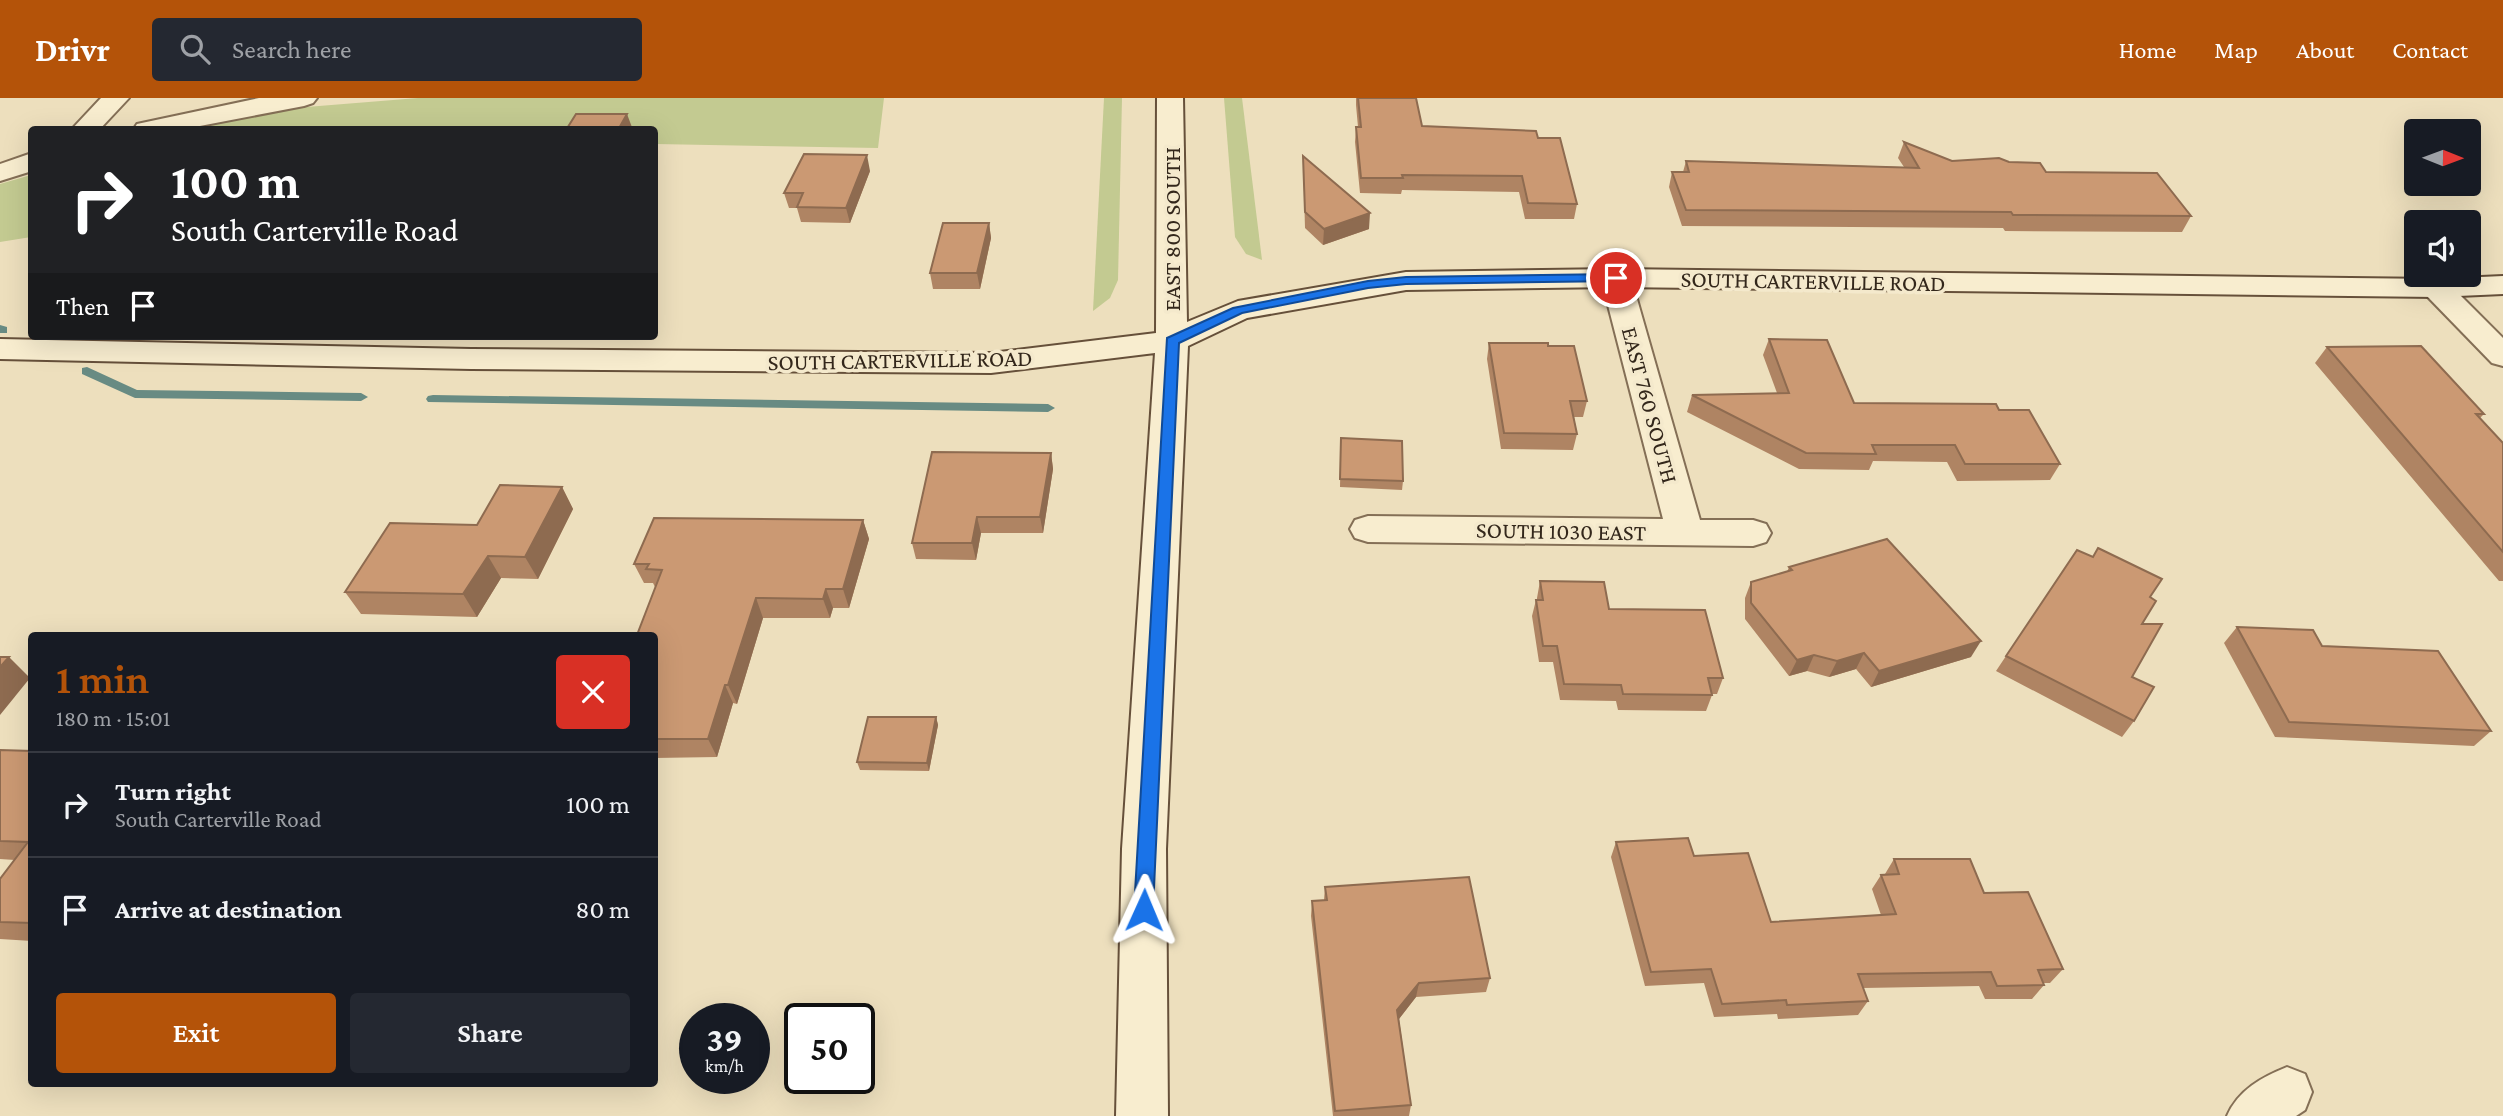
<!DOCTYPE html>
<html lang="en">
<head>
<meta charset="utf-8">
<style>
	:root { --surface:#171b24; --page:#242831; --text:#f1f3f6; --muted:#9ea1a6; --line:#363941; --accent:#b45309 }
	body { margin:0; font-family:"Crimson Pro",serif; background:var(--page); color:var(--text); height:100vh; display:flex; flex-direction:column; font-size:26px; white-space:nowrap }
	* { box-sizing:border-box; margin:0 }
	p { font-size:23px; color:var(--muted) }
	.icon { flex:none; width:38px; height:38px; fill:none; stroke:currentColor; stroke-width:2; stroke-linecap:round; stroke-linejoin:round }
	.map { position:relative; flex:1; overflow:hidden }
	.drawer { position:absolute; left:28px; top:534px; width:630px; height:455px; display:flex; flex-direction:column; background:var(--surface); border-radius:7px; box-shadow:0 7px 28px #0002 }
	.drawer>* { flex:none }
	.hud { position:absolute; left:28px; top:28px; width:630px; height:214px; border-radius:7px; box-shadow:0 7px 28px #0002; background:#202124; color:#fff; overflow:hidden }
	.needle { width:46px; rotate:91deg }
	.controls { position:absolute; left:2404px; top:21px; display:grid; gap:14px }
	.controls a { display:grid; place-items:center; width:77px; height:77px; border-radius:7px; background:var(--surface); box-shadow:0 7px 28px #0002; font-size:35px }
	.speed { position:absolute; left:679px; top:905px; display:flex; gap:14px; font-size:35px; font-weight:700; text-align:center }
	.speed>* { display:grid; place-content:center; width:91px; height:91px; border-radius:50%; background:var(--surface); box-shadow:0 7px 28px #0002; line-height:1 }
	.speed small { font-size:18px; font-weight:400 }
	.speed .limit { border:4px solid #111; border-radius:10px; background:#fff; color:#111 }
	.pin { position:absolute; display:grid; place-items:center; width:60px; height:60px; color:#fff; margin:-30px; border:4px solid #fff; border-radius:50%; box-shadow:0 2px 7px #0007 }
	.me { position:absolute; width:77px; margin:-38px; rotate:1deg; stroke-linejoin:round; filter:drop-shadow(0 0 5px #0008) }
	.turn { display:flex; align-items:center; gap:24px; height:147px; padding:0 28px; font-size:32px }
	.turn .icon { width:91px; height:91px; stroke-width:2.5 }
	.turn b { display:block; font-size:49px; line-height:60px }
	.then { display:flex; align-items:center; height:66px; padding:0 28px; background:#0003; gap:14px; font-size:26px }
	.round { display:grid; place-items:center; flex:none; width:74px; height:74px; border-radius:7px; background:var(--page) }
	.summary { display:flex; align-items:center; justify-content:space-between; height:119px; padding:0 28px }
	h1 { font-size:42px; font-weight:600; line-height:52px; color:var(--accent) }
	.primary-button { display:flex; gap:14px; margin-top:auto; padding:14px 28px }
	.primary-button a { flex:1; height:80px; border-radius:7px; background:var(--accent); color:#fff; font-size:28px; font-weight:600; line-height:80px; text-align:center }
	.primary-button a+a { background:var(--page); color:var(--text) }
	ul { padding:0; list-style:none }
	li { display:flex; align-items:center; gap:21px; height:105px; padding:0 28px; border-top:2px solid var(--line) }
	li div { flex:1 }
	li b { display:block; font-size:26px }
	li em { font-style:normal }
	header { display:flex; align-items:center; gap:42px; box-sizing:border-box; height:98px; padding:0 35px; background:var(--accent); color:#fff }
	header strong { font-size:33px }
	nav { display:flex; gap:38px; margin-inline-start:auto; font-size:24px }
	.search { width:490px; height:63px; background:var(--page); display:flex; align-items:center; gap:18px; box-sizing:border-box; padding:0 24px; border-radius:7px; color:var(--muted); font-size:26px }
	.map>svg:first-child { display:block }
	.green { fill:#c3ca91 }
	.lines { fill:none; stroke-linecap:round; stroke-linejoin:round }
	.stream { fill:#688b83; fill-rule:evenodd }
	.street-casing { stroke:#846f56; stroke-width:4 }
	.secondary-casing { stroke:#66503a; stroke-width:4 }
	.street { fill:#f8edcf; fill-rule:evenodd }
	.secondary { fill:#f8edcf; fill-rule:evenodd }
	.wall { fill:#af8463 }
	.shaded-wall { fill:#8e6b50 }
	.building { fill:#cb9973; stroke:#8e6b50; stroke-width:2 }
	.route { fill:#1a73e8; stroke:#114b97; stroke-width:2 }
	.labels { text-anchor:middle; stroke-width:7; stroke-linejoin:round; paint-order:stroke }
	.street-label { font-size:23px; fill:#33271b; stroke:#f4e9cc }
</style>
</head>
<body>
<header>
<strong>Drivr</strong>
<div class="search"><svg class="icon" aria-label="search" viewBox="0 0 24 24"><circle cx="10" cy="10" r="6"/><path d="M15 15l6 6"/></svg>Search here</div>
<nav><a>Home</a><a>Map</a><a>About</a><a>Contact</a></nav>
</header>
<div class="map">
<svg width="2503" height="1018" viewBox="0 0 2503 1018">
	<rect width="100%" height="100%" fill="#eddfbd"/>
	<g class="green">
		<path d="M418,0H884L878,50L655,46L654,32H180L257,13Z"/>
		<path d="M1104,0H1122L1118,182L1110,200L1093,213Z"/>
		<path d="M1224,0H1242L1262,162L1246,156L1235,139Z"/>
		<path d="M31,77V139L0,144V86Z"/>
	</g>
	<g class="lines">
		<g class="stream">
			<path d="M0,227L7,229V235H0Z"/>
			<path d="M87,269L137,292L361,295L368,299L361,303L135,300L82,276V270Z"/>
			<path d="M433,297L1048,306L1055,310L1048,314L428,304L426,301L428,298Z"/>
		</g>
		<g class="street-casing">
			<g id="street">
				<path d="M101,0H129L99,32H71Z"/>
				<path d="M259,0H317L313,5L304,8L179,32H133L137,26Z"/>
				<path d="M32,55V73L0,83V66Z"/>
				<path d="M1616,171L1627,174L1631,180L1700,422H1753L1766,426L1771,435L1766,444L1753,448L1368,444L1355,440L1350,431L1355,422L1368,418L1663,421L1601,180L1605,174Z"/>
				<path d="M2436,181L2447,184L2503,240V268L2492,265L2425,196L2421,190L2425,184Z"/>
				<path d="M2287,969L2305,976L2312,994L2305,1012L2296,1018H2227C2238,992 2262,979 2287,969Z"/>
			</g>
		</g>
		<g class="secondary-casing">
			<path id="secondary" d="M1157,0H1183L1187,224L1238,203L1406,174L1616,171L2436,181L2503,178V196L2436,199L1616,189L1406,192L1247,220L1188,248L1166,751L1168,1018H1116L1122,751L1155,255L991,275L471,271L0,261V241L471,251L991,255L1156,235Z"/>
		</g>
		<use href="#street" class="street"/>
		<use href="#secondary" class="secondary"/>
	</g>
	<g class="wall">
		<path d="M1356,0H1416L1422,28L1538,40L1577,106L1574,121H1525L1519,94L1402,92L1401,96L1360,95L1355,44L1356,29H1358L1356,7Z"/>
		<path d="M1904,44L1952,63L2009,64L2046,74L2191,118L2182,134L2005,133L2003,130L1682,128L1669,89L1672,74H1683L1686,63L1904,69L1898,60Z"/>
		<path d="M1303,58L1369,131L1323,147L1305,130Z"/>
		<path d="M870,73L850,125L801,124L797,110H789L784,95Z"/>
		<path d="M989,125L991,140L980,191H933L930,175Z"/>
		<path d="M1769,241L1854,305L1999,312L2060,366L2050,382L1957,383L1947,364L1873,363L1869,372L1799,371L1687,314L1692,297L1777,295L1763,257Z"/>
		<path d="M1489,245L1548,248L1587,303L1583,319H1574L1577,336L1573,352L1501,351L1487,261Z"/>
		<path d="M2327,249L2484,316L2480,320L2503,345V483H2499L2315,265Z"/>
		<path d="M1341,340L1403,383L1402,392L1340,389Z"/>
		<path d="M1051,355L1053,371L1043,435H981L976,462L916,461L912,445Z"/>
		<path d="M562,389L573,411L538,481L501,480L477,519L361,516L345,494L477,427Z"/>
		<path d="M863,422L869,441L849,510H833L830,520H763L737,606L733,605L717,659L654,660L655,489L653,485H644L634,466Z"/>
		<path d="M1789,469L1971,559L1871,589L1856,571L1829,579L1807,573L1789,578L1745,521V500L1751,484L1787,474Z"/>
		<path d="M1540,483L1609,511L1723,580L1717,596H1712V597L1706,613L1618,612L1616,603L1560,602L1553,564H1539L1532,518L1536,502H1537V500Z"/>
		<path d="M2150,499L2142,526L2132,579L2134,623L2122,639L1996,573L2006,558Z"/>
		<path d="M2237,529L2322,548L2491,633L2474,648L2275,639L2224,545Z"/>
		<path d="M936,619L938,627L929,673L860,672L857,664Z"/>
		<path d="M0,652L32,653V843L0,841V781L15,762L0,761Z"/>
		<path d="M1616,744L1694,758L1771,824L1881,817L1872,791L1881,777L1885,776L1894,761L1984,795L2063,871L2050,885H2044V887L2032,901H1985L1979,888L1863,890L1868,903L1858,917L1778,921L1777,916L1714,919L1704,885L1645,888L1611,759Z"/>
		<path d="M1325,789L1490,880L1486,894L1416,899L1399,921L1411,1007L1409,1018H1333L1311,818L1312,803L1324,802Z"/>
	</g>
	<g class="shaded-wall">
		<path d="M627,16L633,32H618Z"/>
		<path d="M867,57L870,73L850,125L846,110Z"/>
		<path d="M1370,115L1369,131L1323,147L1324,131Z"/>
		<path d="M989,125L991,140L980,191L977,175Z"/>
		<path d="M1051,355L1053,371L1043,435L1040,419Z"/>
		<path d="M562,389L573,411L538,481L525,459Z"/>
		<path d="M977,419L981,435L976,462L972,445Z"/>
		<path d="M863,422L869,441L849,510L843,491Z"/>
		<path d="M488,458L501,480L477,519L463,496Z"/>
		<path d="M826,491L833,510L830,520L823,501Z"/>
		<path d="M756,500L763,520L737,606L728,587Z"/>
		<path d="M1981,543L1971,559L1871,589L1879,573Z"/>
		<path d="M1864,555L1856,571L1829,579L1837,563Z"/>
		<path d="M1814,557L1807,573L1789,578L1797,562Z"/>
		<path d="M9,559L30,580L0,617V569Z"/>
		<path d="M725,587L733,605L717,659L708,641Z"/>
		<path d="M936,619L938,627L929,673L927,665Z"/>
		<path d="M1419,885L1416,899L1395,926L1397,912Z"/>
	</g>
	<g class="building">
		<path d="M1358,0H1416L1422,28L1536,33L1538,40H1560L1577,106L1528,105L1522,78L1402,77L1403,80H1361L1356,29H1361Z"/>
		<path d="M576,16H627L618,32H566Z"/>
		<path d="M1904,44L1952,63L1999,60L2009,64L2040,65L2046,74L2157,75L2191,118L2013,117L2011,114L1686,112L1672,74H1689L1686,63L1919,70Z"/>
		<path d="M804,56L867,57L846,110L797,109L803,95H784Z"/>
		<path d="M1303,58L1370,115L1324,131L1305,114Z"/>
		<path d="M943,125H989L977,175H930Z"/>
		<path d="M1769,241L1827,242L1854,305L1996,306L1999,312H2029L2060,366H1965L1955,347H1872L1876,356L1806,355L1692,297L1789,295Z"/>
		<path d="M1489,245H1548V248H1574L1587,303H1570L1577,336L1504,335Z"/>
		<path d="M2421,248L2484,316H2476L2503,345V454L2327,249Z"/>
		<path d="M1341,340L1402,343L1403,383L1340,381Z"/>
		<path d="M932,354L1051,355L1040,419H977L972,445H912Z"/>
		<path d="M500,387L562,389L525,459L488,458L463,496L345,494L390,425L477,427Z"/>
		<path d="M654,420L863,422L843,491H826L823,501L756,500L728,587H725L708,641H654V537H637L662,472L646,471L649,466H634Z"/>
		<path d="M1887,441L1981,543L1879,573L1864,555L1837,563L1814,557L1797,562L1751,505V484L1792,472L1789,469Z"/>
		<path d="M2098,450L2162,481L2150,499L2156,503L2142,526H2162L2132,579L2154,589L2134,623L2006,558L2077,452L2093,459Z"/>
		<path d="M1540,483L1604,484L1609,511L1705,512L1723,580H1708L1712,597L1623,596L1621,587L1564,586L1557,548H1543L1536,502H1543Z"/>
		<path d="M2237,529L2313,532L2322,548L2438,553L2491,633L2289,624Z"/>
		<path d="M0,559H9L0,569Z"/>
		<path d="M868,619H936L927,665L857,664Z"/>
		<path d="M0,652L32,653V825L0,824V781L28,744L0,743Z"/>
		<path d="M1688,740L1694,758L1748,755L1771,824L1896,816L1881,777L1899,776L1894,761H1970L1984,795L2028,794L2063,871L2038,872L2044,887L1997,888L1991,874L1858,876L1868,903L1787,907L1786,902L1722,906L1711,871L1651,874L1616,744Z"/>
		<path d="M1469,779L1490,880L1419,885L1397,912L1411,1007L1335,1013L1312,803L1327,802L1325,789Z"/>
	</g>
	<path class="route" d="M1616,176L1622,180L1620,183L1406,186L1368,190L1242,215L1179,245L1153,812L1150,818L1144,820L1137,818L1134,812L1167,240L1233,210L1368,183L1406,179Z"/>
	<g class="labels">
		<g class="street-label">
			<text transform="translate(1172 131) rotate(-90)" y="8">EAST 800 SOUTH</text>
			<text transform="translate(1813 183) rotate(1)" y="8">SOUTH CARTERVILLE ROAD</text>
			<text transform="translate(900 262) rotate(-1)" y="8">SOUTH CARTERVILLE ROAD</text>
			<text transform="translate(1650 307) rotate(75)" y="8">EAST 760 SOUTH</text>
			<text transform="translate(1561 433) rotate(1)" y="8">SOUTH 1030 EAST</text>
		</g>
	</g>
</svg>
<div class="controls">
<a><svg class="needle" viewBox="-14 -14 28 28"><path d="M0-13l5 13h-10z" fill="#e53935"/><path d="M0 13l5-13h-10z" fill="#9ea1a6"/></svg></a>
<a><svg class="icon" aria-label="sound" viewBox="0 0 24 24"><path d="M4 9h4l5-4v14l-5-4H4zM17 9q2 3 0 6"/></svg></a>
</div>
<div class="speed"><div>39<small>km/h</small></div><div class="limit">50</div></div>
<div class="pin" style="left:1616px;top:180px;background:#d93025"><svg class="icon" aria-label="arrive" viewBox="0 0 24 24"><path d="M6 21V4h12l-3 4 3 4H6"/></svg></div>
<svg class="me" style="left:1144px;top:812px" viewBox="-20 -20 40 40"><path d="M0-17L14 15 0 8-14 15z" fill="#1a73e8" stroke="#fff" stroke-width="4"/></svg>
<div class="hud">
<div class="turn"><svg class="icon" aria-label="right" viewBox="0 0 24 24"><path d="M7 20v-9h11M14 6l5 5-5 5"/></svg><div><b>100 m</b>South Carterville Road</div></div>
<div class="then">Then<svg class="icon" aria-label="arrive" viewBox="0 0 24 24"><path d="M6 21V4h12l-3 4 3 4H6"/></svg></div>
</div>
<section class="drawer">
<div class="summary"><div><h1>1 min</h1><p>180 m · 15:01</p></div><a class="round" style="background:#d93025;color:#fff"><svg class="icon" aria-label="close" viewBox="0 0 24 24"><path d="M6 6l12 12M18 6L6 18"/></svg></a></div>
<ul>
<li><svg class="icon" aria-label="right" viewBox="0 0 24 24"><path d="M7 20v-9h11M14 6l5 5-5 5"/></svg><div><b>Turn right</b><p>South Carterville Road</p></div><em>100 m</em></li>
<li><svg class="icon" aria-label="arrive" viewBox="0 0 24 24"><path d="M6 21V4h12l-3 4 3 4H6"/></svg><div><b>Arrive at destination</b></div><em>80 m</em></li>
</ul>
<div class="primary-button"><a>Exit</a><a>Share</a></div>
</section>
</div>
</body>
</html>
